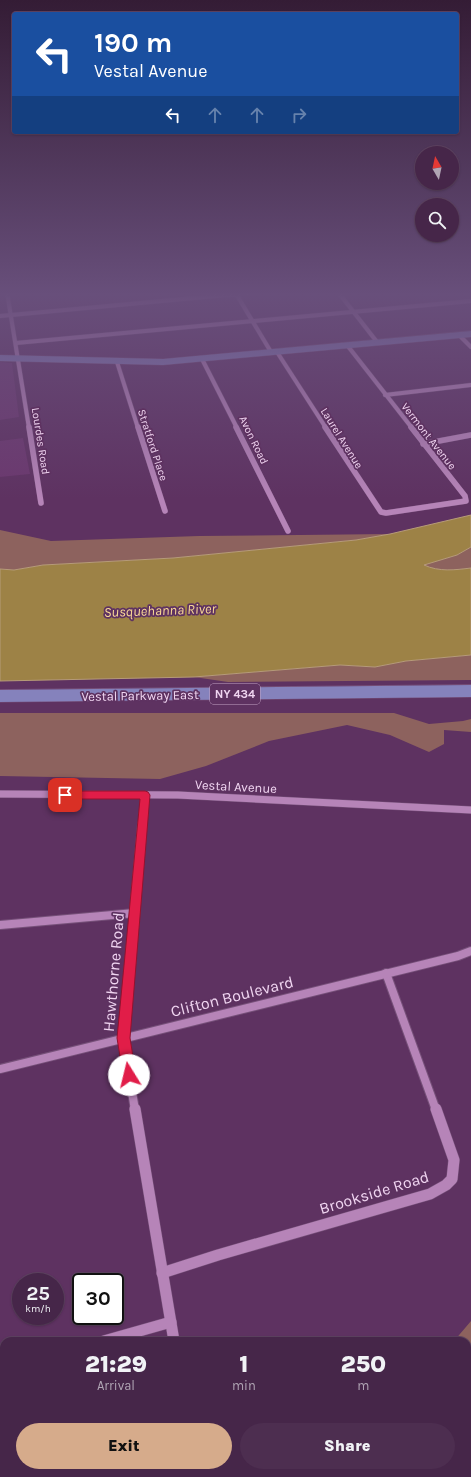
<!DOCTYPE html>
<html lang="en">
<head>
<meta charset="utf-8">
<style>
	:root { --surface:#462649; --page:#4d2e50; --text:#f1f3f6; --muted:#b0a5b4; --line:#5e4361; --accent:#d6ab8b }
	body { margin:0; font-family:Karla,sans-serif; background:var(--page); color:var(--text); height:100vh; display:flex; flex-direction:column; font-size:15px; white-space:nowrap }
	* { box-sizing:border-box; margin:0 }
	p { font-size:13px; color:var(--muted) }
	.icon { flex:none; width:22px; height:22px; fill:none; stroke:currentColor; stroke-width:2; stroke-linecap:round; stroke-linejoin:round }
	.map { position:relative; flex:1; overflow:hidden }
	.panel { position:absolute; left:0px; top:1337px; width:471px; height:140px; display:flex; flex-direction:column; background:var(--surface); border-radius:12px 12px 0 0; box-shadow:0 1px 3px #0004,0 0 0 1px var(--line) }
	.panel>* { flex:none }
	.hud { position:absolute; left:12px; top:12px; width:447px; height:122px; border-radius:4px; box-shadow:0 1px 3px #0004,0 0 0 1px var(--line); background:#1a4fa0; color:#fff; overflow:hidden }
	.needle { width:26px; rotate:351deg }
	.controls { position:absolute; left:415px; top:146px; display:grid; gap:8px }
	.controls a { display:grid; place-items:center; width:44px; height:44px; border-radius:50%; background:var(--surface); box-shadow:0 1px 3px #0004,0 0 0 1px var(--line); font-size:20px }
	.speed { position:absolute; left:12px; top:1273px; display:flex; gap:8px; font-size:20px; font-weight:700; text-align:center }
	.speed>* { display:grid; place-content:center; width:52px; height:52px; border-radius:50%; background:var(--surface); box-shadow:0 1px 3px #0004,0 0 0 1px var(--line); line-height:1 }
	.speed small { font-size:10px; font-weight:400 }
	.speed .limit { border:2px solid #111; border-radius:6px; background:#fff; color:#111 }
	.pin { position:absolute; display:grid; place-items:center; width:34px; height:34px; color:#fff; margin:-17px; border-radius:8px; box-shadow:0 2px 6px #0006 }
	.me { position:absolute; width:44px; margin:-22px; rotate:351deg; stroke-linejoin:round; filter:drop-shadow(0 0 3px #0008) }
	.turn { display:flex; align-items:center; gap:14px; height:84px; padding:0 16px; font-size:18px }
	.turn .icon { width:52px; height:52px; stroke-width:2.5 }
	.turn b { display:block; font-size:28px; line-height:34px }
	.lanes { display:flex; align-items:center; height:38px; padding:0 16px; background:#0003; justify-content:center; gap:20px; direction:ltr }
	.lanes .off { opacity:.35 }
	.eta { display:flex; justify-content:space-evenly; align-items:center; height:68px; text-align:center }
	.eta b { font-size:24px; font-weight:800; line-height:28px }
	.cta { display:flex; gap:8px; margin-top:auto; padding:8px 16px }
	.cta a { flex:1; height:46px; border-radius:24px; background:var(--accent); color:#111; font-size:16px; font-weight:800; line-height:46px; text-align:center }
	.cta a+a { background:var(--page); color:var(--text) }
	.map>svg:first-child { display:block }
	.built { fill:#6b386e }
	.green { fill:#8d625e }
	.water { fill:#9d8246; stroke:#b69b79 }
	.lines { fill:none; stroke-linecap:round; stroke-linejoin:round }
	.minor-far4-casing { stroke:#765079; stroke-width:5 }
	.minor-far3-casing { stroke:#765079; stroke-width:6 }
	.minor-far2-casing { stroke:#765079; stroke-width:8 }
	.minor-far1-casing { stroke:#765079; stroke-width:10 }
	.minor-casing { stroke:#765079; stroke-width:12 }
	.major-casing { stroke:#765079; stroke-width:1 }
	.minor-far4 { stroke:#b684b8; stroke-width:4 }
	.minor-far3 { stroke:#b684b8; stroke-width:5.5 }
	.minor-far2 { stroke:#b684b8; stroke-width:7 }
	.minor-far1 { stroke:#b684b8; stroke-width:8 }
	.minor { stroke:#b684b8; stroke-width:11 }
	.major { fill:#8582bc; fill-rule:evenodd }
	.route { fill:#e11d48; stroke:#92132f }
	.labels { text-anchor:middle; stroke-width:3.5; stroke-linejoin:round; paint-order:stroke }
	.far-street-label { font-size:11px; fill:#f0d5f1; stroke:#5e3261 }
	.shield { fill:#5e3261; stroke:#c4a4c6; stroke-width:1 }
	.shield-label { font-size:12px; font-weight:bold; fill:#f0d5f1 }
	.street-label { font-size:13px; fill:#f0d5f1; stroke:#5e3261 }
	.water-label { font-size:14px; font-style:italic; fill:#fada96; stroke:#5e3261 }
	.near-street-label { font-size:16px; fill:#f0d5f1; stroke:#5e3261 }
</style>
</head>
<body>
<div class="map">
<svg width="471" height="1477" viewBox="0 0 471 1477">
	<rect width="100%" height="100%" fill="#5e3261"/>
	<g class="built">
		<path d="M0,362L12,363L19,417L0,420Z"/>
		<path d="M23,438L30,474L0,477V441Z"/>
	</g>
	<g class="green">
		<path d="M0,530L51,541L199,536L390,534L356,540L173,558L43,565L14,570L0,569Z"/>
		<path d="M471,547V568C454,570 439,572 423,565L457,555Z"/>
		<path d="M471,655V680L228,682L194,677L340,665L375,667L406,661Z"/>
		<path d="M0,713H394L429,724L463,721L471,719V732L444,730V744L429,752L390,735L347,725L269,741L206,766L160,779L0,776Z"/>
		<path d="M471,1321V1477H356L360,1473H467V1341H454Z"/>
	</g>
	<path class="water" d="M471,515V547L457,555L424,565C439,572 455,570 471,568V655L406,661L375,667L340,665L194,677L0,681V569L14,570L43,565L173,558L356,540L390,534Z"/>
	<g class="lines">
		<g class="minor-far4-casing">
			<g id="minor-far4">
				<path d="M7,292L29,428"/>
				<path d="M235,292L271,352"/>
				<path d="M338,292L377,342"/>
				<path d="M0,316L259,292"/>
				<path d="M459,335L471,347"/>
				<path d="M16,343L471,301"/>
				<path d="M347,345L412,428"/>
				<path d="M277,352L326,428"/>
				<path d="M202,359L237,428"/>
				<path d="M117,362L138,428"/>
				<path d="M385,395L471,385"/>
			</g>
		</g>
		<g class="minor-far3-casing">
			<g id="minor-far3">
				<path d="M29,427L41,503"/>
				<path d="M138,427L165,511"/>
				<path d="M236,427L288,531"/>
				<path d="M325,427L381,512L386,513L466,501L465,496L411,427"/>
				<path d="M423,444L471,435"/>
			</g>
		</g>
		<g class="minor-far2-casing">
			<g id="minor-far2">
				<path d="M0,794L178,795L471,810"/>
				<path d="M142,825L145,795"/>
			</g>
		</g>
		<g class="minor-far1-casing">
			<g id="minor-far1">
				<path d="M0,925L135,913"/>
				<path d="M386,973L436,1110"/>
				<path d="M0,1069L458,956L471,951"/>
				<path d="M135,1110L123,1038L142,824"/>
			</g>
		</g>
		<g class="minor-casing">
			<g id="minor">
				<path d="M135,1109L174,1341"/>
				<path d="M162,1273L218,1255L430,1194L446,1185L452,1179L454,1160L436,1109"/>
				<path d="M104,1341L171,1322"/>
				<path d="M0,1371L4,1370"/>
				<path d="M189,1477L190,1473"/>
			</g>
		</g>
		<g class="major-casing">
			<g id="major">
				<path d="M471,331V337L163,365L0,361V355L163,359Z"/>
				<path d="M471,685V697L0,702V690Z"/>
			</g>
		</g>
		<use href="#minor-far4" class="minor-far4"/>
		<use href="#minor-far3" class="minor-far3"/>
		<use href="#minor-far2" class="minor-far2"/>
		<use href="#minor-far1" class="minor-far1"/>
		<use href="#minor" class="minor"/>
		<use href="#major" class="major"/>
	</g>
	<linearGradient id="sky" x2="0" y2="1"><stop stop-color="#341c35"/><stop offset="0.59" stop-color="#684f7b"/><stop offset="1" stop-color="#684f7b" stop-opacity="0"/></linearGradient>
	<rect width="471" height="499" fill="url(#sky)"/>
	<path class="route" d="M65,791H145L148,792L150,795L130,1038L136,1075L134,1079L129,1081L125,1079L123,1075L117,1038L140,799H65L62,797L60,795L62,792Z"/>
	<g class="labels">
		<g class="far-street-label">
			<text transform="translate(429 436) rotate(52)" y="4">Vermont Avenue</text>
			<text transform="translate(342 438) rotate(58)" y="4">Laurel Avenue</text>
			<text transform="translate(254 440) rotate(64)" y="4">Avon Road</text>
			<text transform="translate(41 441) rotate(81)" y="4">Lourdes Road</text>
			<text transform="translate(153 445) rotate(72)" y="4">Stratford Place</text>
		</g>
		<rect class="shield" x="210" y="684" width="50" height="20" rx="3"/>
		<g class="shield-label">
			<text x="235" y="698">NY 434</text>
		</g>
		<g class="street-label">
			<text transform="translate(140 695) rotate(-1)" y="5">Vestal Parkway East</text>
			<text transform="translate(236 786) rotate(3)" y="5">Vestal Avenue</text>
		</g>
		<g class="water-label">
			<text transform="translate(160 610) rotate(-2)" y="5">Susquehanna River</text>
		</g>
		<g class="near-street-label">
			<text transform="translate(113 972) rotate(-85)" y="6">Hawthorne Road</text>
			<text transform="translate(232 996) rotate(-14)" y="6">Clifton Boulevard</text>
			<text transform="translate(374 1192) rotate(-17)" y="6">Brookside Road</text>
		</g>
	</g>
</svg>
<div class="controls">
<a><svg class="needle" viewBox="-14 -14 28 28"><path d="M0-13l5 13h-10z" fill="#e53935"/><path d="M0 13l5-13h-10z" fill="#b0a5b4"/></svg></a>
<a><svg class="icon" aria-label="search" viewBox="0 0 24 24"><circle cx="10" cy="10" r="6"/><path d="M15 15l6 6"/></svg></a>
</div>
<div class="speed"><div>25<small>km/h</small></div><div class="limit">30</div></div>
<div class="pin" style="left:65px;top:795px;background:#d93025"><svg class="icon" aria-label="arrive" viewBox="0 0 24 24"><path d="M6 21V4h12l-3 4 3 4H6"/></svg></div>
<svg class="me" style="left:129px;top:1075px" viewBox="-20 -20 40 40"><circle r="19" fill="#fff"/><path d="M0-13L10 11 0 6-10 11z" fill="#e11d48"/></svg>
<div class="hud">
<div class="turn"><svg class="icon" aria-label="left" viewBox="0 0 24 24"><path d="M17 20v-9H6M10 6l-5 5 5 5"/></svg><div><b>190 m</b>Vestal Avenue</div></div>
<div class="lanes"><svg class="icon" aria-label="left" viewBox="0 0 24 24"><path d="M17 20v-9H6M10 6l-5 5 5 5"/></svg><svg class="icon off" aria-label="ahead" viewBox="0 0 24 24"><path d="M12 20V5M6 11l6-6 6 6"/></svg><svg class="icon off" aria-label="ahead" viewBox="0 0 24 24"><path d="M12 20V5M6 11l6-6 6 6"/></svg><svg class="icon off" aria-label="right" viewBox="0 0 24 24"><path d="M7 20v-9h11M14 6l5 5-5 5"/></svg></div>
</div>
<section class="panel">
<div class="eta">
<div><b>21:29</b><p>Arrival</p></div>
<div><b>1</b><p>min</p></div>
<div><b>250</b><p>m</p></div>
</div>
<div class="cta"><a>Exit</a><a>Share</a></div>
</section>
</div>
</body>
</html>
